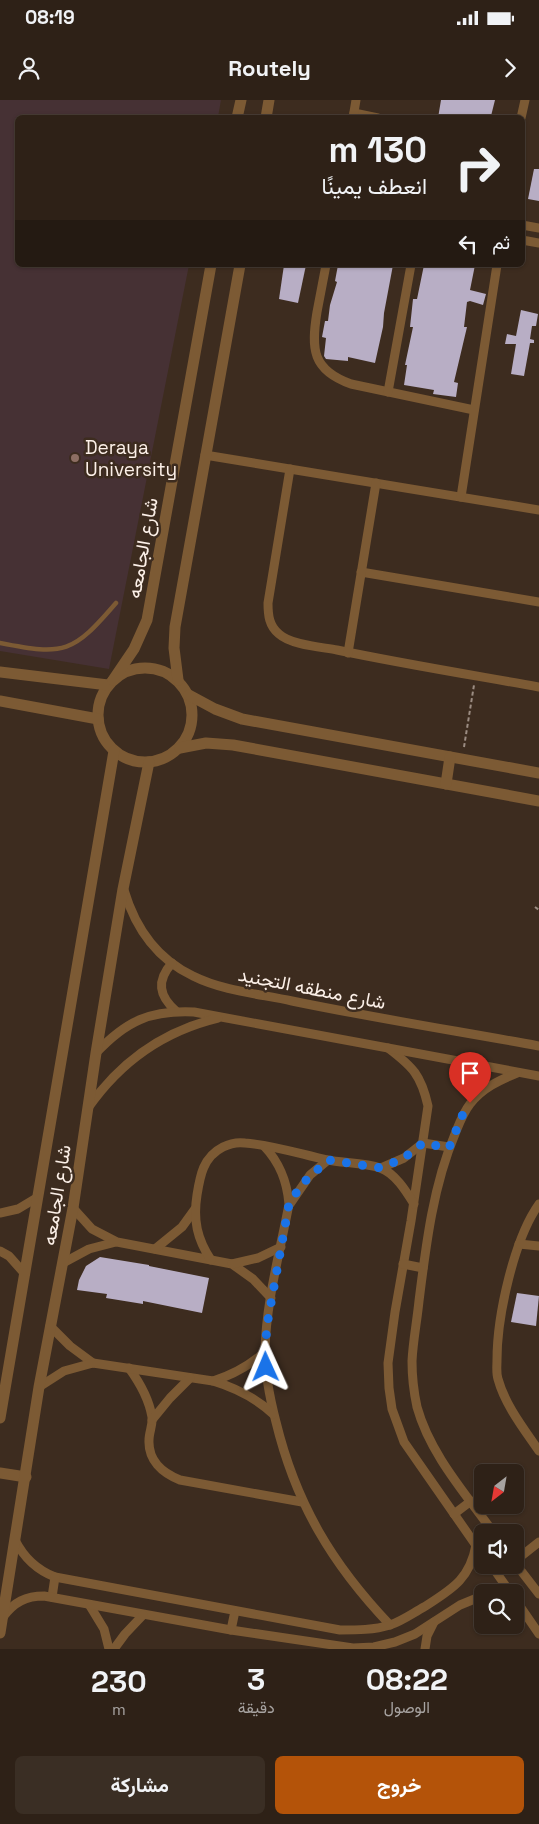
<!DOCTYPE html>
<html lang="ar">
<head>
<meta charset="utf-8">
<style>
	:root { --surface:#2e2117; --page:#3a2e24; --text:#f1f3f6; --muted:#a7a3a1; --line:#493e36; --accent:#b45309 }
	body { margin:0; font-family:"Space Grotesk",Vazirmatn,sans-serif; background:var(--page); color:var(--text); direction:rtl; height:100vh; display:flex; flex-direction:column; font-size:19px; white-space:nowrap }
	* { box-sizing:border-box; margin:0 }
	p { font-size:16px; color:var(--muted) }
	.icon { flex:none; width:28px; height:28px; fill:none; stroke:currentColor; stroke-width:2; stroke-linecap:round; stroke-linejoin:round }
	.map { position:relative; height:1549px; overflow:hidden; direction:ltr }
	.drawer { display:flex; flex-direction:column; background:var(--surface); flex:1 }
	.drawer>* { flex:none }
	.hud { position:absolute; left:15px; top:15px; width:510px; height:152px; border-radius:8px; box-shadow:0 1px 4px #0004,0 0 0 1px var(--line); direction:rtl; background:#2e2117; color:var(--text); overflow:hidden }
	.needle { width:32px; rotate:211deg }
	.buttons { position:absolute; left:474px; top:1364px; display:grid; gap:10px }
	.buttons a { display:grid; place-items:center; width:50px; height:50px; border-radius:8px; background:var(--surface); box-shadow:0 1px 4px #0004,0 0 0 1px var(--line); font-size:25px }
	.pin { position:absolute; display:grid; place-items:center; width:42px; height:42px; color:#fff; margin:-51px -21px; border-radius:50% 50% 50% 0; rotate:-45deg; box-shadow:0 0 5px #0007 }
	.pin .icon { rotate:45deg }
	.me { position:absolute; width:55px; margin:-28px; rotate:359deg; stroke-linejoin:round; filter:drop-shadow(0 0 4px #0008) }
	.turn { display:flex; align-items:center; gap:18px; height:105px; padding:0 15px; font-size:22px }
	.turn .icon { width:65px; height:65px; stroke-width:2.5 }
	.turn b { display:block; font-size:35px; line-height:42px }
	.then { display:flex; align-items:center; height:48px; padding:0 15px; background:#0003; gap:10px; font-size:19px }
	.eta { display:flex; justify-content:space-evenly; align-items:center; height:85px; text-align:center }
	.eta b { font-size:30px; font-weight:700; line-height:35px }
	.button { display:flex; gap:10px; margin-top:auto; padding:10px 15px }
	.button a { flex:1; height:58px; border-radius:8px; background:var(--accent); color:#fff; font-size:20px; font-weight:700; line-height:58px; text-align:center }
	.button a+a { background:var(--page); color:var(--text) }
	.status { display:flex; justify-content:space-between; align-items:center; height:35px; padding:0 25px; background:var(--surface); direction:ltr }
	.status svg { height:14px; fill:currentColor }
	header { display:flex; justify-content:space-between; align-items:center; height:65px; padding:0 15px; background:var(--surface); font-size:22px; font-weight:700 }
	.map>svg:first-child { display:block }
	.education { fill:#463134 }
	.building { fill:#b8aec5 }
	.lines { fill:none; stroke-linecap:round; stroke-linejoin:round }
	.path { stroke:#9c8d83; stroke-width:2; stroke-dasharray:4 2.5; stroke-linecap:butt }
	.service { stroke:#7c5a34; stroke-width:4.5 }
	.minor { stroke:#7c5a34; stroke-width:9 }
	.tertiary { stroke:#7c5a34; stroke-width:11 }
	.route { stroke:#1a73e8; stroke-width:9; stroke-dasharray:0 16.2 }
	.education-dot { fill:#8d6e63; stroke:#3d2c1f; stroke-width:2 }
	.labels { text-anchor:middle; stroke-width:5; stroke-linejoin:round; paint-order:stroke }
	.poi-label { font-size:19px; fill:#fcf0e8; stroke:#3d2c1f; text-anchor:start }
	.street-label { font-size:19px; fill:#fcf0e8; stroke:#3d2c1f }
</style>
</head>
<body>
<div class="status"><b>08:19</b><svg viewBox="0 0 49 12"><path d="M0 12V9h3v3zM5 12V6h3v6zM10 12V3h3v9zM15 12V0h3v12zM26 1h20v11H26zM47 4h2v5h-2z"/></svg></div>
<header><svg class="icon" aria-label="forward" viewBox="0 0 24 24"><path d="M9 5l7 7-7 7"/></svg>Routely<svg class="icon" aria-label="person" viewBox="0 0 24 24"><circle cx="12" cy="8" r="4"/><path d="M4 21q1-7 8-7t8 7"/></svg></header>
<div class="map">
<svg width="539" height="1549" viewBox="0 0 539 1549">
	<rect width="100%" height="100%" fill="#3d2c1f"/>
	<path class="education" d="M0,0H221L218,17L18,18V165H189L109,569L0,551Z"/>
	<g class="building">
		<path d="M441,0H495L491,16L482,14V18H438Z"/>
		<path d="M534,69H539V101L528,99Z"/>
		<path d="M284,165H306L298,203L279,199Z"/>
		<path d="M338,165H393L384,213L383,227L375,263L348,257V261L326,259L324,256L326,238L322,237L325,221H328L330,205L337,182L335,181Z"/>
		<path d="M424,165H475L470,190L486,194L483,205L470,201L467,202L464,227H467L454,282L458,283L456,297L433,294L434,290L404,285L407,265H405L413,227H410L413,199H417Z"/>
		<path d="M521,210L538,214L536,226H532L530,239L534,240V243H530L524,276L511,274L516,244H505L507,234L516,236Z"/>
		<path d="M100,1157L149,1165V1166L209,1178L202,1213L143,1201V1204L106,1198L107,1194L77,1190L79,1180L86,1166Z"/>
		<path d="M517,1193L539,1196L536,1226L511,1222Z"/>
	</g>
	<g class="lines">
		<g class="path">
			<path d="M464,647L474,585"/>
			<path d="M535,807L539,810"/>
		</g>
		<path class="service" d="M0,543C65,556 73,553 116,503"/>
		<g class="minor">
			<path d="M354,13L378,18"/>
			<path d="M353,18L356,0"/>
			<path d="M521,18L525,0"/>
			<path d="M522,125L539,128"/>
			<path d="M522,140L539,143"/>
			<path d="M326,165C323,181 320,196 317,212C311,249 312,270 351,284L474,310"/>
			<path d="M388,292L411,165"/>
			<path d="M205,355L539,410"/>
			<path d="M290,369L268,503C268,515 269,526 279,534C291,545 321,547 337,550C404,564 472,575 539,587"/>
			<path d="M461,397L497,165"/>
			<path d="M361,472L539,502"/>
			<path d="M348,553L376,383"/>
			<path d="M124,790C135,827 157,859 193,876C223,891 260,894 292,901C374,918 457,931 539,946"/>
			<path d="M172,863C156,881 159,896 176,911"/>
			<path d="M388,948C413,967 421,975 428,1006L411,1121L395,1212L388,1263L389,1288L392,1309L404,1342L482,1454"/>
			<path d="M96,953C126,921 150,910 194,912L539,976"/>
			<path d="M88,1008C120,962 164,931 218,918"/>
			<path d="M264,1046C280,1063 287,1081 289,1104C280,1152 266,1202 265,1251C265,1275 270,1299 276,1322C296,1404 332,1464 390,1525"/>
			<path d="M381,1068L404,1058L423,1043L449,1047"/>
			<path d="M290,1104L310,1075L328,1060"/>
			<path d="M539,1104C514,1139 497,1216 497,1260C497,1266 496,1273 498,1279C505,1305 524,1329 539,1351"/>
			<path d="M73,1108L92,1129L117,1142L232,1164L253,1179L271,1198"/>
			<path d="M0,1113L18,1109L38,1097"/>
			<path d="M519,1144L539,1146"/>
			<path d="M155,1149L182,1127L195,1109"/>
			<path d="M0,1151L9,1156L25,1174"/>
			<path d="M211,1160C197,1139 193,1120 197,1095C200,1076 203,1057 223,1047C229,1044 238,1042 245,1043C273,1045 300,1054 327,1060C343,1063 366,1063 380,1068C395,1073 406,1091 414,1104"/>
			<path d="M63,1163L89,1149L116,1142"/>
			<path d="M232,1164L258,1158L281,1147"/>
			<path d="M403,1164L423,1168"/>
			<path d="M50,1226L70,1246L93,1263"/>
			<path d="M129,1268C140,1283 149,1299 152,1317C153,1325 149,1332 149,1340C148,1360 162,1373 180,1380L302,1402"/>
			<path d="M213,1281C233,1275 249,1266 265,1252"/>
			<path d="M39,1287L64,1271L93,1263L213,1281C236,1288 255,1297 273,1314"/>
			<path d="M152,1320L170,1298L190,1278"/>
			<path d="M454,1414L471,1401"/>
			<path d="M493,1432C465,1393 430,1354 417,1307C414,1293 412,1275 412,1261C413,1241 417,1221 419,1201C426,1145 433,1086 455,1034C459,1024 463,1013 470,1004C482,988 500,980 517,973"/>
			<path d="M15,1440C24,1458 37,1470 55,1477L340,1530C357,1530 374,1530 390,1525C402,1521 413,1513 424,1507C452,1489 470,1479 476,1445"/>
			<path d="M515,1461L539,1442"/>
			<path d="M515,1463L539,1494"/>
			<path d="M491,1465L510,1492"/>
			<path d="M52,1497L55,1477"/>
			<path d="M515,1499L539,1534"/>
			<path d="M90,1506L104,1529L109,1549"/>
			<path d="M3,1517C14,1502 26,1496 44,1496L231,1530L353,1548L374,1547L395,1542L415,1534L460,1505L482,1496"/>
			<path d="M231,1530L235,1511"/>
			<path d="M114,1549L125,1534L143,1515"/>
			<path d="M425,1549L427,1536L434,1522"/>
		</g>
		<g class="tertiary">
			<path d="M237,18L241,0"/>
			<path d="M266,18L269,0"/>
			<circle cx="145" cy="615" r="47"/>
			<path d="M0,572L108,585"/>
			<path d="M113,580L134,549L147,520L211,165"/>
			<path d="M178,580L174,548L175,527L240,165"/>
			<path d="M189,595L215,609L242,619L539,673"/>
			<path d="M0,601L98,619"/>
			<path d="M180,648L206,643L233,645L539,701"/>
			<path d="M446,684L450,657"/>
			<path d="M0,1318L114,651"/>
			<path d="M0,1373L26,1377"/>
			<path d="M0,1533L39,1287L73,1108L96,953L123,789L149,662"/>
		</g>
	</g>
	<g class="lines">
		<path class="route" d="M266,1267L265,1252L267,1225L289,1104L302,1084L328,1060L381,1068L404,1058L423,1043L449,1048L462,1016L470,1003"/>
	</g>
	<circle class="education-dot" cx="75" cy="358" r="5"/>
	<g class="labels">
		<g class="poi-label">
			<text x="85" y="354">Deraya<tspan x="85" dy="22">University</tspan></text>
		</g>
		<g class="street-label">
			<text transform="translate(142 448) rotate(-80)" y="7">شارع الجامعه</text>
			<text transform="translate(312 888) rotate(11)" y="7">شارع منطقه التجنيد</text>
			<text transform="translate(56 1095) rotate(-81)" y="7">شارع الجامعه</text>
		</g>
	</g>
</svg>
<div class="buttons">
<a><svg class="needle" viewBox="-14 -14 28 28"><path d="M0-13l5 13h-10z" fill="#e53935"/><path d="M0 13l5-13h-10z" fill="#a7a3a1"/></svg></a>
<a><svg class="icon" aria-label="sound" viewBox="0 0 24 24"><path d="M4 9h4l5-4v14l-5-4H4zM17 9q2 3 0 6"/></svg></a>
<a><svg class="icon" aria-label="search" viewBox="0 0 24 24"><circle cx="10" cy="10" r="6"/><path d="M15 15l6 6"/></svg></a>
</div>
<div class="pin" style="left:470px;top:1003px;background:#d93025"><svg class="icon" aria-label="arrive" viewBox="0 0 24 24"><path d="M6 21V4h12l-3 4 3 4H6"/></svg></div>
<svg class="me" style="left:266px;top:1267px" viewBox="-20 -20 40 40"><path d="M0-17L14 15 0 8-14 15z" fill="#1a73e8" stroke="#fff" stroke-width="4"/></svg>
<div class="hud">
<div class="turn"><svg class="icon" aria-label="right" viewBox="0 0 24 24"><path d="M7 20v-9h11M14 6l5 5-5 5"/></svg><div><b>130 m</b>انعطف يمينًا</div></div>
<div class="then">ثم<svg class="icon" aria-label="left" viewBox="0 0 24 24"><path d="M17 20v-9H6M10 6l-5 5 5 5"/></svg></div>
</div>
</div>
<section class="drawer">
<div class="eta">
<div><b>08:22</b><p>الوصول</p></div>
<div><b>3</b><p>دقيقة</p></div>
<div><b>230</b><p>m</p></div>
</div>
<div class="button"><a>خروج</a><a>مشاركة</a></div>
</section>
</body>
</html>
